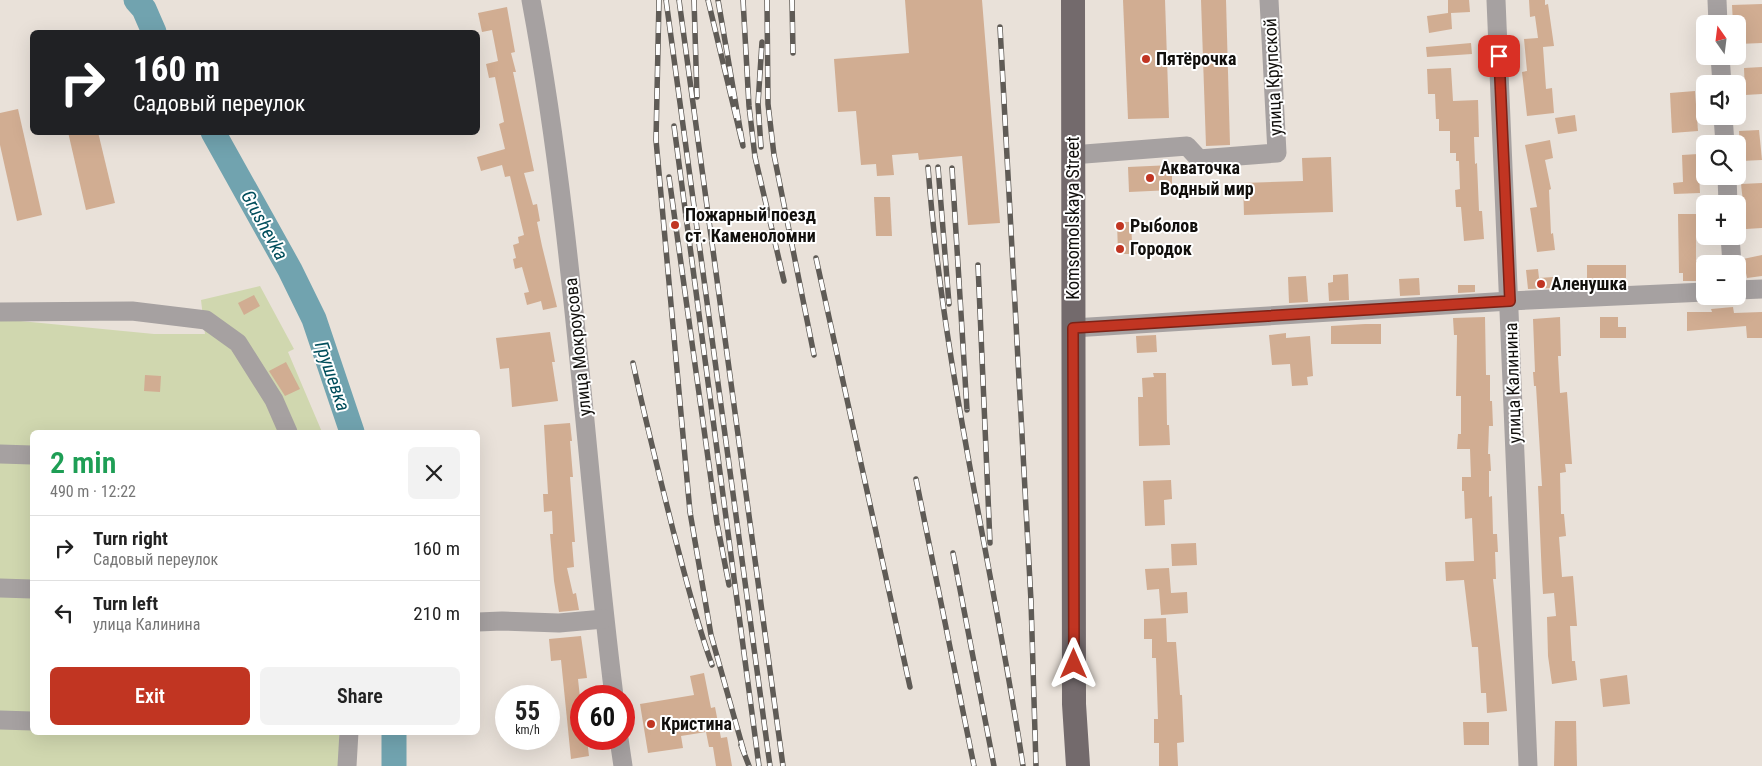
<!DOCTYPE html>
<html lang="en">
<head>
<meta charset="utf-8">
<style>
	:root { --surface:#fff; --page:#f2f2f2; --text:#222; --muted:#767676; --line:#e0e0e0; --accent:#c13522 }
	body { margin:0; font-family:"Roboto Condensed",sans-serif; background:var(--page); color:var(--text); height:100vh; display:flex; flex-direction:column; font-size:19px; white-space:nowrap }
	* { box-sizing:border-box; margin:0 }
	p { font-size:16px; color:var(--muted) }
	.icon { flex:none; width:28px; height:28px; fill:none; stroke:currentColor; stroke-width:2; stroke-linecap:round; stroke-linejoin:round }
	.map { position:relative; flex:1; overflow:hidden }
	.side { position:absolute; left:30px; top:430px; width:450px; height:305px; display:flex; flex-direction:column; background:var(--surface); border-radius:8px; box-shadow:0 5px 20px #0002 }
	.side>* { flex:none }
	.top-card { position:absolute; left:30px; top:30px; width:450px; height:105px; border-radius:8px; box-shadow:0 5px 20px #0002; background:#202124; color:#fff; overflow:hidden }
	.needle { width:32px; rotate:346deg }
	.fabs { position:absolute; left:1696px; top:15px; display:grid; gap:10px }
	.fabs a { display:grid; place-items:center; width:50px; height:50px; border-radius:8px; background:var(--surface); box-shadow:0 5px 20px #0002; font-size:25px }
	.speed { position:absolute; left:495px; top:685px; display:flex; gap:10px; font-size:25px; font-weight:700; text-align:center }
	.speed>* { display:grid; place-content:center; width:65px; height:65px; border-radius:50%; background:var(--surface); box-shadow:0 5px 20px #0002; line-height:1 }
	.speed small { font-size:12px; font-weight:400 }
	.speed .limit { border:8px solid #d22; background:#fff; color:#111 }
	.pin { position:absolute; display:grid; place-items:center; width:42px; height:42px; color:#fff; margin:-21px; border-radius:10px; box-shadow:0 2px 8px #0006 }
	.me { position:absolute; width:55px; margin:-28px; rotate:0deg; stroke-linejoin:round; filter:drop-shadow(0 0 4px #0008) }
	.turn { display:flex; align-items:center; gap:18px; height:105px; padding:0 20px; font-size:22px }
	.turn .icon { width:65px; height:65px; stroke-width:2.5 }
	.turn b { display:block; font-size:35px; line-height:42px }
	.round { display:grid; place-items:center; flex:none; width:52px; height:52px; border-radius:8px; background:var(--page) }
	.headline { display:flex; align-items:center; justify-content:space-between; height:85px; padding:0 20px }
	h1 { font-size:30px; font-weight:600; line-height:38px; color:#1e9e55 }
	.cta { display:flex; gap:10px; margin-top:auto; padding:10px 20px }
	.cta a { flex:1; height:58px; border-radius:8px; background:var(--accent); color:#fff; font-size:20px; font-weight:600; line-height:58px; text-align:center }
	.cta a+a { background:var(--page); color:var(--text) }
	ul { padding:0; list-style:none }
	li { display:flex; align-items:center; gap:15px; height:65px; padding:0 20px; border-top:1px solid var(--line) }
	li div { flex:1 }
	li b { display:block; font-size:19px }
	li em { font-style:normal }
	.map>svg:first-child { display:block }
	.green { fill:#d0d7af }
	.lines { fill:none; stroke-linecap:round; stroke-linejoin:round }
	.river { stroke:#71a3af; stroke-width:25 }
	.building { fill:#d1ad92 }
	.minor { stroke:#a6a1a1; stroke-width:19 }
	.major { stroke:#736a6c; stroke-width:24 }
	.rail-casing { stroke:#5f5b56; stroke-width:5.5 }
	.rail { stroke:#fff; stroke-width:4; stroke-dasharray:11; stroke-linecap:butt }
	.route-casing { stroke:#7d2216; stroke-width:12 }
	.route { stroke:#c13522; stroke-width:9 }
	.poi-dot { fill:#c13522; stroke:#fff; stroke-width:2 }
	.labels { text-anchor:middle; stroke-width:4; stroke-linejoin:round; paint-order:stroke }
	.poi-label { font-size:18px; font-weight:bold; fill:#110f0c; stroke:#fff; text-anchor:start }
	.street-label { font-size:18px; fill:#110f0c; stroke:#fff }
	.water-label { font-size:19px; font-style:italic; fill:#004d5b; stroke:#fff }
</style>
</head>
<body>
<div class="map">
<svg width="1762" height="766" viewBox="0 0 1762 766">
	<rect width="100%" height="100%" fill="#e9e1d9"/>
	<path class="green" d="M260,286L294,349L288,352L322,432H32V732L339,733L340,766H0V319L154,334H205L201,300Z"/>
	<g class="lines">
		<g class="river">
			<path d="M136,0L144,9L154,32"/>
			<path d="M213,132L290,270L314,319L352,432"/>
			<path d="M394,766V732"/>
		</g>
	</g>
	<g class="building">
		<path d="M905,0H982L1000,223L968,225L962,156L919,160L918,153L892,155L894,175L877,176L876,164L861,165L856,111L838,112L834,59L909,53Z"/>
		<path d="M1123,0H1165L1169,118L1128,119Z"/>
		<path d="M1201,0H1226L1230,145L1206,146Z"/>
		<path d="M1448,0H1469L1470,12L1451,13L1452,29L1429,33L1427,16L1448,13Z"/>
		<path d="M1529,0H1545V5L1548,4L1554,46L1543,47L1546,89L1552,88L1554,113L1527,116L1522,72L1527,71L1524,39L1538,38L1535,16L1530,17Z"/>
		<path d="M1762,4V43L1738,44V24H1733L1732,5Z"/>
		<path d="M507,7L515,52L511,53L516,72H513L534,171L524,173L533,205L537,204L540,221L537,222L542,246L557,307L543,310L541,301L527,305L524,293L529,292L522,267L515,269L513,259L516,258L513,245L519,243L518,237L524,235L510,176L505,177L502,165L481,171L477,157L505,149L499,124L504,122L495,77L489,78L486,64L498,61L492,30L482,32L478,13Z"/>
		<path d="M1471,43L1472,54L1427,57L1426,47Z"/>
		<path d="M1762,67V94L1745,95L1744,68Z"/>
		<path d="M1451,68L1453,101L1478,100L1479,137H1474L1475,164L1477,163L1479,211H1482L1484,239L1464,241L1461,207H1456L1455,190L1460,189L1459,161H1456V153H1450V131H1439V119H1436L1435,94H1428L1427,69Z"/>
		<path d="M1695,91L1698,131L1672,133L1670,93Z"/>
		<path d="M18,109L42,215L17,221L0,145V113Z"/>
		<path d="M1575,115L1577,131L1558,134L1555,118Z"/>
		<path d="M1759,130L1762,160L1741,161L1739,131Z"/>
		<path d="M68,132H98L115,203L86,210Z"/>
		<path d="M1550,140L1553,158L1545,160L1551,189L1549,190L1551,234L1553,233L1555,250L1537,252L1530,208L1537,207L1525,145Z"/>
		<path d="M1698,154L1700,193L1674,194L1673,183L1683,182L1682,155Z"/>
		<path d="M1331,157L1333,212L1244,215L1243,183L1303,181L1302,158Z"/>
		<path d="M1172,165V190L1129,192L1128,167Z"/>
		<path d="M1762,183V228L1746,229L1741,184Z"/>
		<path d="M874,197H890L892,236H876Z"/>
		<path d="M1678,214H1696V261H1701V281H1683V273H1679Z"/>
		<path d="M1117,222H1131L1132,242H1138V254H1118Z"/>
		<path d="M1762,255V276L1747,278L1743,259Z"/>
		<path d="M1587,265H1626V278H1614V285L1587,286Z"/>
		<path d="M1538,269L1539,278L1553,277L1554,288L1528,289L1526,270Z"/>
		<path d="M1348,274L1349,300L1329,301L1328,283L1333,282V275Z"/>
		<path d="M1306,276L1308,302L1289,303L1288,277Z"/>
		<path d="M1419,278L1420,295L1400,296L1399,279Z"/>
		<path d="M1458,285H1475V292L1458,293Z"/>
		<path d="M254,295L260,306L244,315L238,303Z"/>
		<path d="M1733,307L1734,313L1762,312V338H1747L1746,326L1687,331V312H1712L1711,309Z"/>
		<path d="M1485,317L1486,375H1490V401H1492L1493,426H1489L1488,454H1490L1491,471H1489V497L1492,496L1493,534H1497L1498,552H1495L1496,579H1493L1507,711L1487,713L1486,693H1481L1478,647H1472L1464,580L1446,581L1445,562L1474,561L1472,518L1465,519L1464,491H1462V477H1471L1470,449H1457L1458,434H1461V396H1456L1457,335H1454L1453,318Z"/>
		<path d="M1560,317L1561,356H1558L1560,393L1567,392L1572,464H1565L1566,472L1560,473L1561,514H1564L1566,536L1559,537L1562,577L1573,576L1577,626H1570L1572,661H1575L1577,680L1552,684L1548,656L1547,617L1556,616L1554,593L1543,594L1542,578L1538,486H1542L1536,386H1534L1533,372H1535L1533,319Z"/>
		<path d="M1600,317H1618V327H1626V338H1600Z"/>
		<path d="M1365,324H1381V344H1331V326Z"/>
		<path d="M550,332L555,362H552L558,401L512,407L509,368L500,369L496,338Z"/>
		<path d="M1286,333V338L1310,336L1313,376L1307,377L1308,385L1292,386L1290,364L1272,365L1269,335Z"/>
		<path d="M1156,335L1157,352L1137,353L1136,336Z"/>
		<path d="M286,362L300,389L285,396L269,371Z"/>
		<path d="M1153,373H1166L1167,425H1169L1170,445L1139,446L1138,397H1143L1142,378L1154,377Z"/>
		<path d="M145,375L161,376L160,392L144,391Z"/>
		<path d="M570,423L572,441H570L573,477H570L575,542H572L574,567L567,568L573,594L576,593L579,610L559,612L554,581L550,534H553L552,511L544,512L543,494H548L544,425Z"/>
		<path d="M1171,480L1172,499L1164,500L1165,525L1145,526L1143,481Z"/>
		<path d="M1196,543L1197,565L1172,566L1171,544Z"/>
		<path d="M1169,568L1171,593L1187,592L1188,613L1161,615L1159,589L1147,590L1145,569Z"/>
		<path d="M1166,618L1167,642H1176L1180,695H1182L1184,742L1177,743L1178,766H1159V743H1154V719H1158L1156,658H1152V639H1144V619Z"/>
		<path d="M581,636L587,678L578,679L581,707V739H587L589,756L571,759L561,660L551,661L549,639Z"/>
		<path d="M704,673L711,708L715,707L721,738L727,737L732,766H716L713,747H709L706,732L681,736L683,748L648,753L640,704L694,695L690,676Z"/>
		<path d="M1627,675L1630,704L1603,707L1600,679Z"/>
		<path d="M1555,721H1576L1577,766H1554Z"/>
		<path d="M1463,722H1489V745H1464Z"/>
	</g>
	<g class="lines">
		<g class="minor">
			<path d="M531,0C574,230 585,464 614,696"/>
			<path d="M1496,0L1528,766"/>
			<path d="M1717,0L1718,24"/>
			<path d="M1720,56L1722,84"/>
			<path d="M1723,116L1725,144"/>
			<path d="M1072,155L1187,146L1199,159L1277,153L1269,0"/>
			<path d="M1727,176L1728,204"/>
			<path d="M1730,236L1732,264"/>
			<path d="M1738,290L1762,289"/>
			<path d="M0,312L132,311L206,320L238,343L274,400L288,432"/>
			<path d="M1073,328L1510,301L1705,292"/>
			<path d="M0,454L32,455"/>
			<path d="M0,588L32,589"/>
			<path d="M478,622L502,621L559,623L604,619"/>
			<path d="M0,720L32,721"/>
			<path d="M619,739L623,766"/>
			<path d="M347,766L349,732"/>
		</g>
		<path class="major" d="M1073,0L1074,704L1078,766"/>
		<g class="rail-casing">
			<g id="rail">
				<path d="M659,0L656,140L690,512L711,635L744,752"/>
				<path d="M666,0L770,766"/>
				<path d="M679,0L783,766"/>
				<path d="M694,0L697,97"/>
				<path d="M708,0L743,146L718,0"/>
				<path d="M743,0L749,106L755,157L784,281"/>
				<path d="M767,0L768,104L774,155L814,355"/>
				<path d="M792,0L793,53"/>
				<path d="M1000,27L1031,601L1036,766"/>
				<path d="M674,126L759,766"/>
				<path d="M761,147L758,104L762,42"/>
				<path d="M928,167C943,369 993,566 1023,766"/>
				<path d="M938,167L949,304"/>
				<path d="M952,168L967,410"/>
				<path d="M669,177L717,523L729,585"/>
				<path d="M816,258L910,687"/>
				<path d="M978,265L990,543"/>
				<path d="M633,363C645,419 659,474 673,530C685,575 696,621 712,665"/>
				<path d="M916,479L974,766"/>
				<path d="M953,553L994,766"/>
				<path d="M741,745L749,766"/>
			</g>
		</g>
		<use href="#rail" class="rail"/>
	</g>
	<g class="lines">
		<g class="route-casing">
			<path id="route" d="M1074,664L1073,328L1510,301L1499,56"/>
		</g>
		<use href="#route" class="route"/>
	</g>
	<g class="poi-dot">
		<circle cx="1146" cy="59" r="5"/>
		<circle cx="1150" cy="178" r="5"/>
		<circle cx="675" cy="225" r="5"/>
		<circle cx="1120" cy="226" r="5"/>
		<circle cx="1120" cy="249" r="5"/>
		<circle cx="1541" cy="284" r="5"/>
		<circle cx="651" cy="724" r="5"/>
	</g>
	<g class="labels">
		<g class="poi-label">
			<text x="1156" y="65">Пятёрочка</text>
			<text x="1160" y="174">Акваточка<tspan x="1160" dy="21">Водный мир</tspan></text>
			<text x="685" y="221">Пожарный поезд<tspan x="685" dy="21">ст. Каменоломни</tspan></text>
			<text x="1130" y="232">Рыболов</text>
			<text x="1130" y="255">Городок</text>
			<text x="1551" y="290">Аленушка</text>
			<text x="661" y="730">Кристина</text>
		</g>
		<g class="street-label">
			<text transform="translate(1273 77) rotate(-93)" y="6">улица Крупской</text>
			<text transform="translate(1073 218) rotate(-90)" y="6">Komsomolskaya Street</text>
			<text transform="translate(578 347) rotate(-96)" y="6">улица Мокроусова</text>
			<text transform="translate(1513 383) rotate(-92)" y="6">улица Калинина</text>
		</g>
		<g class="water-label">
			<text transform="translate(265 225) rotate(61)" y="7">Grushevka</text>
			<text transform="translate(333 376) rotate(71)" y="7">Грушевка</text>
		</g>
	</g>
</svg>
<div class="fabs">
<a><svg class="needle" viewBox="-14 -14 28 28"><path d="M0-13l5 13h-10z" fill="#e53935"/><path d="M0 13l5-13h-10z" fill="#767676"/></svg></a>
<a><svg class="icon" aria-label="sound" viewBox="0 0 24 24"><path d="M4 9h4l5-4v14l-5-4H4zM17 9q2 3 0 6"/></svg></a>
<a><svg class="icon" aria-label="search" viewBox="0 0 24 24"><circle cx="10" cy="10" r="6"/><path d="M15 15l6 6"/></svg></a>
<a>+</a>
<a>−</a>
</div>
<div class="speed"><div>55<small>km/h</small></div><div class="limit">60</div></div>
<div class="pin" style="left:1499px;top:56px;background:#d93025"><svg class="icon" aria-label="arrive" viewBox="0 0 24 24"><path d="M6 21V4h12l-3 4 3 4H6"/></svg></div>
<svg class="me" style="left:1074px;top:664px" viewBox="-20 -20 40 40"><path d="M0-17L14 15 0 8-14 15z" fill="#c13522" stroke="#fff" stroke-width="4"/></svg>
<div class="top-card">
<div class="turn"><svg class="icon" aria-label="right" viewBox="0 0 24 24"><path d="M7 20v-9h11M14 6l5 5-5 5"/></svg><div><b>160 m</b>Садовый переулок</div></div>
</div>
<section class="side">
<div class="headline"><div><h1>2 min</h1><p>490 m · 12:22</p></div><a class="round"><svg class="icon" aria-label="close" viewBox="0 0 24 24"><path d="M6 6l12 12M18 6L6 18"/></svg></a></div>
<ul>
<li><svg class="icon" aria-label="right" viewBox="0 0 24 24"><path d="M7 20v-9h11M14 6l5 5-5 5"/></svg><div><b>Turn right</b><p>Садовый переулок</p></div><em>160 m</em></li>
<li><svg class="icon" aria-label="left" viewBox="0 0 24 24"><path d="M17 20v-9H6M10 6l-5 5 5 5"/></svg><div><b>Turn left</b><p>улица Калинина</p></div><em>210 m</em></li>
</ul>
<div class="cta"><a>Exit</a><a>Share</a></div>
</section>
</div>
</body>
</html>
